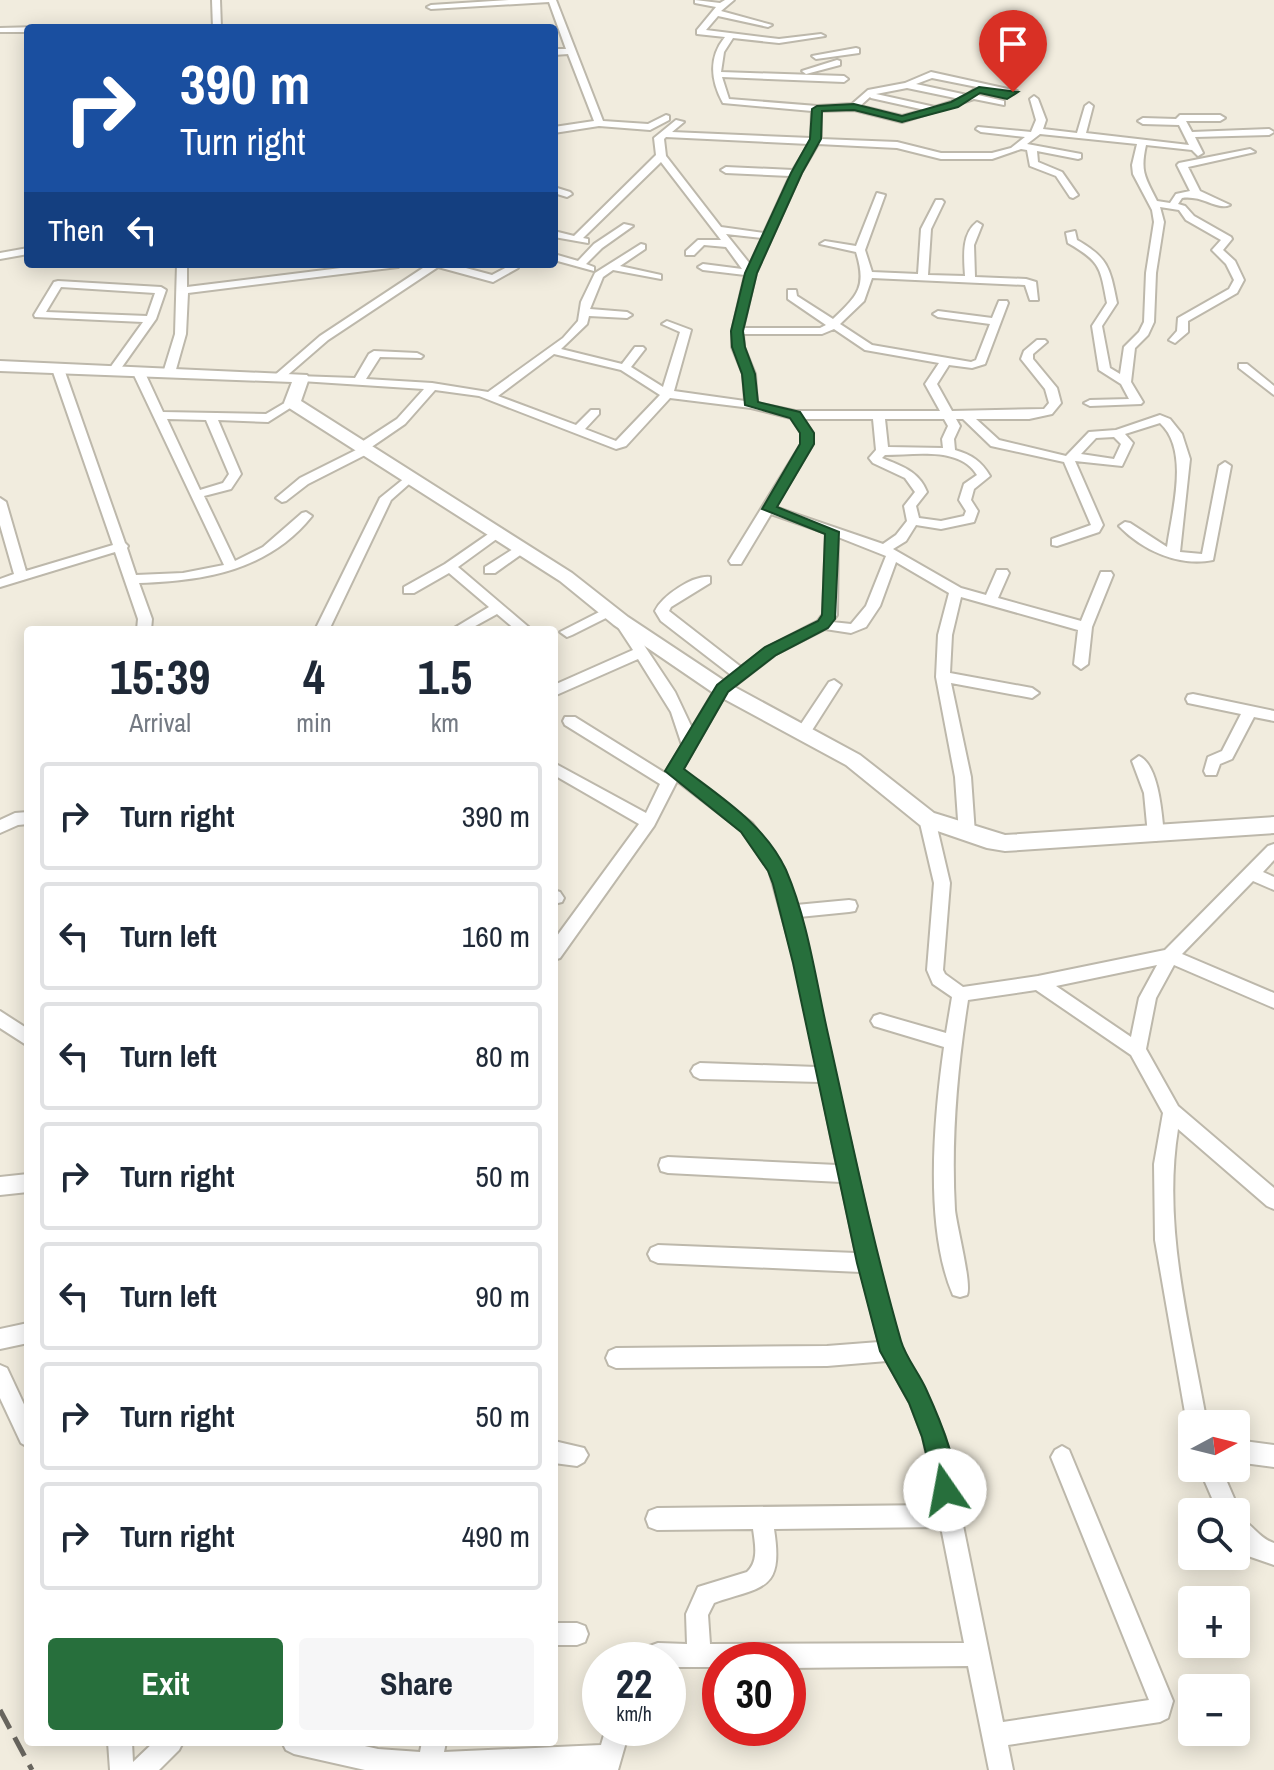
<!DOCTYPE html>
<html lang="en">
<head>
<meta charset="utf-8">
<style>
	:root { --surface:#fff; --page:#f6f6f7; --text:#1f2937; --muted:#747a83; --line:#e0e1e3; --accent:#276f3c }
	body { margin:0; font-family:"Archivo Narrow",sans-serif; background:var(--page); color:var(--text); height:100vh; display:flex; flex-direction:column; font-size:30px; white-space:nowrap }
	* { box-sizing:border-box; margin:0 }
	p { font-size:26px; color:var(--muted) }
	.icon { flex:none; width:44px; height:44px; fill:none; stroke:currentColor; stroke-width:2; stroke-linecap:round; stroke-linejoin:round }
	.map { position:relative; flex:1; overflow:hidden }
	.drawer { position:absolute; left:24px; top:626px; width:534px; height:1120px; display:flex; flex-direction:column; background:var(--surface); border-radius:8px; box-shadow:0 4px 20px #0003 }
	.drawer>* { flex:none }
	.hud { position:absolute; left:24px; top:24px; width:534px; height:244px; border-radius:8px; box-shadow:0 4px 20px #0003; background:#1a4fa0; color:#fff; overflow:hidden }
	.needle { width:52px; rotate:83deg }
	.controls { position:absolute; left:1178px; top:1410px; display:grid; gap:16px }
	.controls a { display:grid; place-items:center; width:72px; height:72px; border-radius:8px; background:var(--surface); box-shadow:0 4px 20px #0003; font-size:40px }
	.speed { position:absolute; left:582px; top:1642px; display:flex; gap:16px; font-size:40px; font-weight:700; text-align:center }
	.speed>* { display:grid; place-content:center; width:104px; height:104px; border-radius:50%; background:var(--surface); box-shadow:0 4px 20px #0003; line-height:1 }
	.speed small { font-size:20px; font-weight:400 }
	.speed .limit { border:12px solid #d22; background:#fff; color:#111 }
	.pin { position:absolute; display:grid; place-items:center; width:68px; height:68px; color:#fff; margin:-82px -34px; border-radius:50% 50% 50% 0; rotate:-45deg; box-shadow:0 0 8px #0007 }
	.pin .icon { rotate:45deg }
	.me { position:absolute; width:88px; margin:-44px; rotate:348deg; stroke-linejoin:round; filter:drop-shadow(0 0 6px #0008) }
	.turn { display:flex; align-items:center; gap:28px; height:168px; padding:0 24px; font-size:36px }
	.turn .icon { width:104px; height:104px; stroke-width:2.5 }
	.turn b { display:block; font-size:56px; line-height:68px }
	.then { display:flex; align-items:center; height:76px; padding:0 24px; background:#0003; gap:16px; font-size:30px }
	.eta { display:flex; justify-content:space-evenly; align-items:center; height:136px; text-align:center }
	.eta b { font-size:48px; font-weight:700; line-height:56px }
	.button { display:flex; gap:16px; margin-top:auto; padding:16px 24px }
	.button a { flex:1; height:92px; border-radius:8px; background:var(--accent); color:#fff; font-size:32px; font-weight:700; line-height:92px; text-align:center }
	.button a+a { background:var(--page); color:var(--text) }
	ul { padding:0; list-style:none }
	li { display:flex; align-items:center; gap:24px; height:108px; margin:0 16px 12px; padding:0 8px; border:4px solid var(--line); border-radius:8px }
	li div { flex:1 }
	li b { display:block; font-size:30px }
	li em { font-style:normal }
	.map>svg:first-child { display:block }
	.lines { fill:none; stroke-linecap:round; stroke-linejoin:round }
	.street-casing { stroke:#bdb8ab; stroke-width:4 }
	.secondary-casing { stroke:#bdb8ab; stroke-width:4 }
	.street { fill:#fff; fill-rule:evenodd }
	.secondary { fill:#fff; fill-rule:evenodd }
	.rail { stroke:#69665f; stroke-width:5; stroke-dasharray:21 10; stroke-linecap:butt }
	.route { fill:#276f3c; stroke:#194827; stroke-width:2 }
</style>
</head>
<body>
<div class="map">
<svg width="1274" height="1770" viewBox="0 0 1274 1770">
	<rect width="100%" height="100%" fill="#f1ecde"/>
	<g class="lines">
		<g class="street-casing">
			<g id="street">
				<path d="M212,0H220L221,28H213Z"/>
				<path d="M509,0H556L603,121L648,124L666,115L669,116V120L650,130L599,126L554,133V127L594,121L568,54L554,55V49H566L549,2L431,9L427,7L431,5Z"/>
				<path d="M695,0L720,3L725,0H734L721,11L772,25L768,27L718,16L706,30L779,39L821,34L825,36L779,43L733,38L724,52L721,72L844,76L848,79L844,82L722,77L729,99L817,106L852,104L868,90L905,83L931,72L1017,91L1013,94L986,88L978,95L1004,101V105L974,99L902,122L854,110L821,111V139L897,142L941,153H992L1011,148L1025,137L981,132L976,129L978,127L1031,132L1036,120L1030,99L1034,96L1038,99L1046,120L1043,129L1077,133L1085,106L1089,103L1093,106L1086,133L1189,145L1179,125L1143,124L1138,121L1143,118L1176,119L1180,115H1220L1225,118L1220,121H1186L1192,132L1269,129L1274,132L1269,135L1195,137L1203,153L1198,156L1192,150L1146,145C1140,172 1145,177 1157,201L1170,203L1176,194L1190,191L1177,165L1179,163L1250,149L1255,152L1188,167L1200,191L1230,205C1217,211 1203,195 1182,198L1178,204L1185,206L1194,216L1231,237L1232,239L1223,250L1235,261L1244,280L1237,293L1188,321V332L1175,343L1169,340L1177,331L1178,318L1229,289L1234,280L1226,264L1212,250L1221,240L1186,220L1179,210L1160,207L1164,222L1156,273L1154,322L1148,335L1135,348L1131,382L1143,402L1141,404L1090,406L1084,403L1090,400L1129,399L1121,384L1099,370L1092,326L1107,303C1100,267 1101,262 1068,243L1066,233L1075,231L1077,240C1109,258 1110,269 1117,303L1102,326L1110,368L1120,374L1124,347L1139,332L1144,322L1146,273L1154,222L1152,210L1133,174L1132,165L1137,144L1040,134L1027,144L1081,154V158L1078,159L1037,151L1038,162L1062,172L1078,195L1073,198L1070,197L1056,176L1030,166L1027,150L1021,149L992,159H941L897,148L818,144L801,173L756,273L743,328H820L826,325L788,299V290H796L797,296L833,319C858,295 867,287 856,252L820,244L825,241L856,246L877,193L885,195L865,250L872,272L918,274L921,229L936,200H942L944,202L931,229L928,275L965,276C964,258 961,234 977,222L982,225L974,245L975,277L1026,279L1036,282L1038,300H1030L1025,285L872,278L864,301L840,324L872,345L971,362L976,360L990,324L938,317L933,314L938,311L992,318L999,301H1007L1008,303L985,364L972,368L949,365L937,384L952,411L1044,409L1049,403L1045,389L1021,359L1024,351L1037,340H1045L1047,342L1033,354V359L1057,388L1061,403L1052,414L1029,419H976L999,440L1066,456L1089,432L1116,430L1160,415L1170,419L1182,434L1190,459L1180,552L1202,554L1219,466L1225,462L1231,466L1213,560C1179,567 1142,550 1119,526L1125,522L1130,523L1167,547C1172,511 1190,450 1160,423L1125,434L1133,443L1122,466L1075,461L1103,525L1099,532L1057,546L1052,545V539L1091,525L1064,462L991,446L963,419H956L960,426L954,439L955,450C972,455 981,461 990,476L974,489L971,500L978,511L974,522L941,529L916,525L906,541L893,549L961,588L986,595L997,570H1007L1009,573L998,598L1081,621L1101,572H1111L1113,575L1092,627L1088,664L1081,669L1074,664L1078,630L961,597L952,635L950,673L1032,688L1039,693L1032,698L951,683L971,777L975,834L972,838L967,840L959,834L955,777L936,677L938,635L949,593L896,562L880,606L866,627L851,633L825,629L776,654L727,692L682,770L752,823L784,868L796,905L849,900L855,901L857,906L855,911L849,912L799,917L878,1263L901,1348L924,1389L945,1437L1003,1722L1149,1700L1051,1457L1055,1450L1062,1446L1069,1450L1173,1701L1168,1718L1160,1722L1008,1745L1013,1770H989L968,1666L788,1668V1660H720V1667H668V1660H629L633,1652L658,1643L687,1644L686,1614L698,1587L747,1572C759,1561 755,1544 753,1529L657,1530L649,1527L646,1519L649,1511L657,1508L937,1505L923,1437L910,1403L887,1361L827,1366L616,1368L609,1365L606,1358L609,1351L616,1348L827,1346L879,1342L861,1272L658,1263L651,1260L648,1254L651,1248L658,1245L856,1253L841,1182L668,1173L661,1171L659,1165L661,1159L668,1157L837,1165L820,1082L700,1079L694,1076L691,1071L694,1066L700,1063L817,1067L795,963L769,870L742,831L677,781L654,826L560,958L554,960V940L639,824L554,775V763L646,813L660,784L565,725L563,721L565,717H575L665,773L682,745L671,712L638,659L554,696V685L633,650L614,621L621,617L626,618L675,692L692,728L717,686L731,675L661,621L655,611C662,596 693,575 710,577V583L671,607L669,611L741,667L766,648L818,621L823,614L826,533L771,514L741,564H731L729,561L801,444V433L791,418L751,408L670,398L626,446L616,449L479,396L435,390L405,424L370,448L369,453L308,484L286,501L282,502L276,498L300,478L356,450L357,445L397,419L424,389L301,381L297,380V376L355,378L369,354L374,351L417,353L423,356L421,358L380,357L366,379L432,383L488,392L563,338L578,321L581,302L595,273L641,244L645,245V249L620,266L661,275V279L613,270L603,277L590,309L627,312L632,315L627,318L589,316L587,324L561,349L622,364L635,347H643L645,349L631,367L663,387L680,332L662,324L667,321L691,330L674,391L745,401L743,374L732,347V331L745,275L703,270L698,267L703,264L742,269L726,247L704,245L694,255H686V251L698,240H721L661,162L583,238L588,239V243L554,237V231L574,236L656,155L654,138L676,120L684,122L672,132L811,138L812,111L723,103C711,81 708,58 725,37L697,34V30L716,7L695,3ZM932,78L977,87L967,95L916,84ZM907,88L960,99L935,107L876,94ZM870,97L871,98L925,110L902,116L860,106ZM666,137L809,144L793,170L726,167L721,170L726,173L790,176L764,233L721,227L666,156L664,139ZM726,234L762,238L750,264ZM834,329L865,350L939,363L925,384L940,411H795L757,403L755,374L744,347L743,334H822ZM554,354L621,370L660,395L616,441L585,429L599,414V410H591L576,425L498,396ZM803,419H873L876,450L869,458L873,463L905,478L915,492L904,506L907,521L896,535L883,544L775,507L813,444V433ZM885,419H944L948,426L942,439L943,448L888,447ZM1114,437L1121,444L1114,459L1081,454L1096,438ZM885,455C914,455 960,446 977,475L964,484L959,500L966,511L964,516L941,521L919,518L916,506L927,492C919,471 901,466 882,458ZM838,537L886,556L866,606L851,624L832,622L837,615ZM941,1527L964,1643L710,1644L708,1615L714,1603C762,1586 784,1592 774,1529Z"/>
				<path d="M75,26L76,28H28V32H0V28Z"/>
				<path d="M856,48L859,49V53L816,59L812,56Z"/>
				<path d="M837,60L840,61V65L806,74L802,71Z"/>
				<path d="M554,187L570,192L572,194L567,197L554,193Z"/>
				<path d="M624,224L633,226L602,248L586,264L594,267V271L554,260V254L578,261L594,244Z"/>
				<path d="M28,248V254L0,259V253Z"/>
				<path d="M177,264H187V287L373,264H403L398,267L188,293L186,334L175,373L169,376L163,373L175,334Z"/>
				<path d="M429,264H451L492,275L509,266L518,268L493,282L438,267L328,340L283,379H275V375L320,336Z"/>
				<path d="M58,281L161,287L166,290L156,319L117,374L107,372L143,322L35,317L34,315L54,282ZM61,287L155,293L147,316L46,312Z"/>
				<path d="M1239,364H1247L1274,386V395L1239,368Z"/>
				<path d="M58,366L64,369L125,543L128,546L127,548L136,575L183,573L224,565L133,373L135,371L145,373L163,412L266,414L288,401L298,403L268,422L218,420L241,474L231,489L204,496L235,561L263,547L302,513L306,512L312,516C269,570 205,581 139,583L152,619L151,630H137L138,619L115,552L0,587V579L14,574L0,525V498L6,502L26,571L113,545L52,369ZM167,419L206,420L229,474L223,483L200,490Z"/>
				<path d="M411,473L417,477L391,500L329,630H315L380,498Z"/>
				<path d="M497,528L502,529V535L458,567L532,630H516L497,614L468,630H451L489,607L449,573L414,593H404V587L445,564Z"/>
				<path d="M521,544L527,548L526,551L495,573H485V567Z"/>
				<path d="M609,607L616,611L614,614L572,635L567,637L560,632Z"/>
				<path d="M834,680L841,685L839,688L809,735H799L797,731L799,727L829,682Z"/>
				<path d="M1193,694L1274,711V721L1254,717L1232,759L1220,764L1216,775H1206L1204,771L1208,757L1222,751L1241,714L1188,703L1186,699L1188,695Z"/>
				<path d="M1139,756C1159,765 1162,815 1164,835L1156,841L1148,835L1144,793L1132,761Z"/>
				<path d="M28,812V824L18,825L0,833V820L15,813Z"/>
				<path d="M927,813L935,819L950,883L943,970L945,974L963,987L1038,976L1165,950L1268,846L1274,844V860L1263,872L1274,877V890L1253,881L1182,954L1274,993V1008L1174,965L1156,998L1146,1049L1178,1106L1274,1188V1209L1267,1206L1178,1129C1162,1227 1190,1327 1207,1424H1192V1432L1187,1424L1155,1240L1154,1164L1163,1113L1131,1055L1036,990L968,1000C957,1070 951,1139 955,1210C957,1228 972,1284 967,1295L960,1297L953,1295C924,1228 934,1118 944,1047L874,1026L871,1021L874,1016L880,1014L946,1033L952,997L933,984L927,970L934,883L919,819ZM1157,965L1139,998L1131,1037L1056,986Z"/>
				<path d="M554,890L560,892L564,898L562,902L554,904Z"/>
				<path d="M0,1011L28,1029V1046L0,1028Z"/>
				<path d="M28,1174V1192L0,1195V1177Z"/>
				<path d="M28,1323V1343L0,1349V1329Z"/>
				<path d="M0,1365L7,1368L28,1413V1447L21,1443L0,1398Z"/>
				<path d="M1236,1440L1274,1445V1467L1236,1462Z"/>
				<path d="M554,1441L584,1448L588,1455L584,1462L577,1466L554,1463Z"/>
				<path d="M1199,1468H1221L1240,1512L1238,1517C1252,1523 1258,1538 1274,1543V1565L1248,1556L1236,1543V1512H1218Z"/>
				<path d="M554,1623H577L585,1626L588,1634L585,1642L577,1645H554Z"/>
				<path d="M606,1728H630L618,1770H365L294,1754L286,1750L282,1742H347L378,1749L420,1752L422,1742H446L444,1752L601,1745Z"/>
				<path d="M108,1742H132L133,1762L154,1742H183L179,1750L159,1770H110Z"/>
			</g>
		</g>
		<g class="secondary-casing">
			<path id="secondary" d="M0,361L307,375L309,378L301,401L572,573L628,617L729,684L860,755L934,813L1005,835L1274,817V833L1005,851L987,848L920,825L846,765L715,694L614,625L560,581L286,406L284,403L292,382L0,371Z"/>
		</g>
		<use href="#street" class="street"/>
		<use href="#secondary" class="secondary"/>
		<path class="rail" d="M0,1710L32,1770"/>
	</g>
	<path class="route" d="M979,87L1018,92L1007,99L980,93L958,107L902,122L854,110L822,111L821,139L802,173L757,273L743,331L745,347L755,374L758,402L800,412L814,433V444L777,507L839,532L835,619L828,628L776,655L728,692L684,769C722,798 765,825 786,870C808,921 816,981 828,1034C851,1137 872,1240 901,1341C906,1358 919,1373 926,1389C937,1413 964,1475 954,1499L945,1502L937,1499L922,1437L909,1403L880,1351L857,1263L793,963L773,884L768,871L741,832L665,771L717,685L765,647L818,621L822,615L825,534L762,509L800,444V433L790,418L745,405L742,374L732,347L731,331L745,273L791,173L810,139L812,109L817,106L854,104L902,116L951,102Z"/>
</svg>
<div class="controls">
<a><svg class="needle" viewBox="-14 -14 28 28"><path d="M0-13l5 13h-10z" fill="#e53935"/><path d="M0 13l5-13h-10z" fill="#747a83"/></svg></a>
<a><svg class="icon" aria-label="search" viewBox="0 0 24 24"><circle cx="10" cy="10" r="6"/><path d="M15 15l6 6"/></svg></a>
<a>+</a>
<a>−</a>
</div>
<div class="speed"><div>22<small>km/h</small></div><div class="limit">30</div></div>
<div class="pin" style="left:1013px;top:92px;background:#d93025"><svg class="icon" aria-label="arrive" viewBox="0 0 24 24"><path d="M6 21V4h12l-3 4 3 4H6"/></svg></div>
<svg class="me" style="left:945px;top:1490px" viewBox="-20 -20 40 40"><circle r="19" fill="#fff"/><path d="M0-13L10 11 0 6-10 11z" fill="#276f3c"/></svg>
<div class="hud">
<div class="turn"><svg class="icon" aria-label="right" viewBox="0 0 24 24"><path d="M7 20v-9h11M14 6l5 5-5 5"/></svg><div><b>390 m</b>Turn right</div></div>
<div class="then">Then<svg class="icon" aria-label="left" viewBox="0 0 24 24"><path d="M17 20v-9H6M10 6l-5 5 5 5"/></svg></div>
</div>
<section class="drawer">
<div class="eta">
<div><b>15:39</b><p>Arrival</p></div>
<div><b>4</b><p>min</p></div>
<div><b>1.5</b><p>km</p></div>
</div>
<ul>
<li><svg class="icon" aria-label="right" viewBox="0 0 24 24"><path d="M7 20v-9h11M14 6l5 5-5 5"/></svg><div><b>Turn right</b></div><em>390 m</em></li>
<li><svg class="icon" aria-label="left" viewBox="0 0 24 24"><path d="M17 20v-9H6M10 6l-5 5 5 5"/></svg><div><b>Turn left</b></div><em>160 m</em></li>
<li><svg class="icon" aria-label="left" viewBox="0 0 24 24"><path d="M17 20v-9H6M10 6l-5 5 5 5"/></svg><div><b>Turn left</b></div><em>80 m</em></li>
<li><svg class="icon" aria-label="right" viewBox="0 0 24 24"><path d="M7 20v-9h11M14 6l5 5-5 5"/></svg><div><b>Turn right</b></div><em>50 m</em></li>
<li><svg class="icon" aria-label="left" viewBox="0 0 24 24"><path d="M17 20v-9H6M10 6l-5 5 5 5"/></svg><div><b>Turn left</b></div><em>90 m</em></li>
<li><svg class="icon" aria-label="right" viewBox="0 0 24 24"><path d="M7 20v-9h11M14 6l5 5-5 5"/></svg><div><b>Turn right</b></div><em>50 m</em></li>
<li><svg class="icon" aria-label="right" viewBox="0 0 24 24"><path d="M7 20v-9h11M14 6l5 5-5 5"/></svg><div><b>Turn right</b></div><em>490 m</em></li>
</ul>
<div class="button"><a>Exit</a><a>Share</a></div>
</section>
</div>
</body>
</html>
